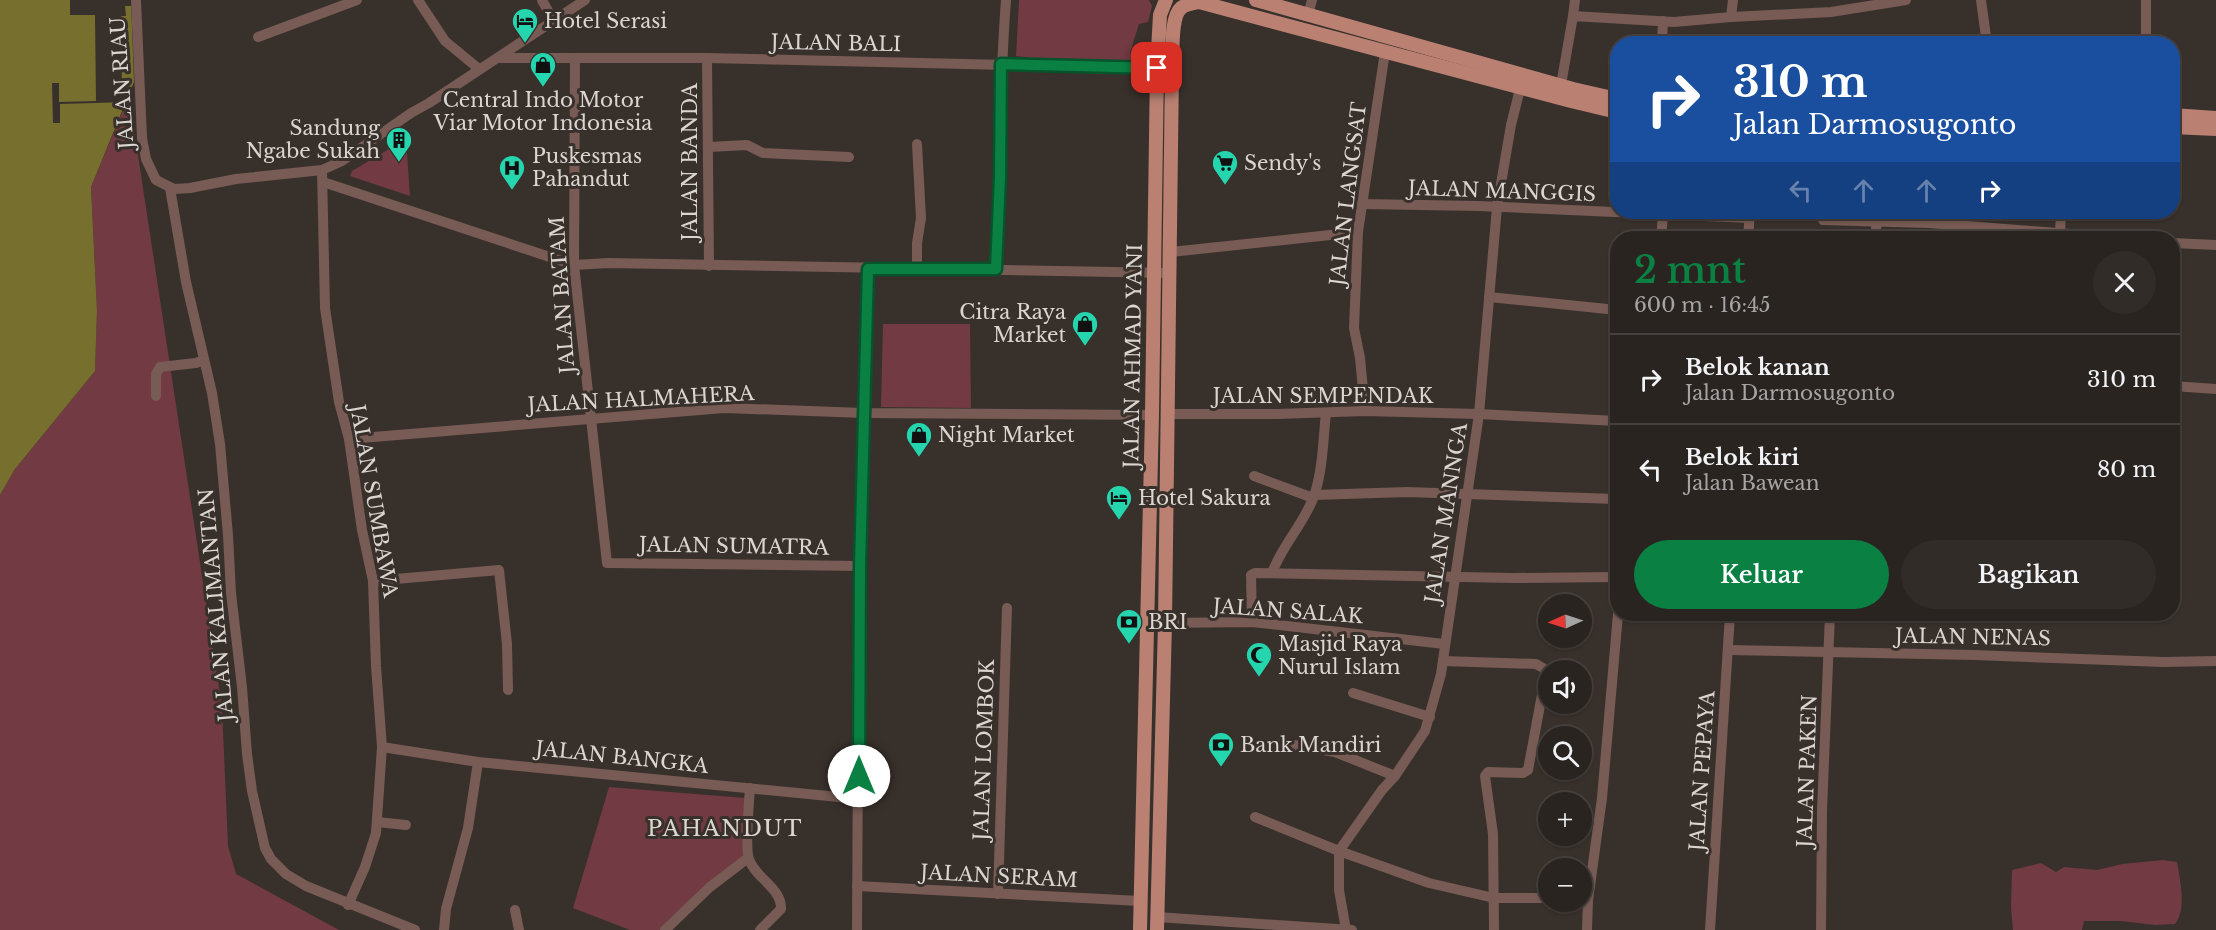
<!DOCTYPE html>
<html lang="id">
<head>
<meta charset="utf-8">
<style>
	:root { --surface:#2a2420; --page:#322c29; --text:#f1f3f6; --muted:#a5a4a5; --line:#46413e; --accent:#0b8043 }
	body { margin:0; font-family:"Libre Baskerville",serif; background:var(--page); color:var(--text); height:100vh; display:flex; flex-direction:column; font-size:22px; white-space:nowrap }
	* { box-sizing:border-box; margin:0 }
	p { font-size:20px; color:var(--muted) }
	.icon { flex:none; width:33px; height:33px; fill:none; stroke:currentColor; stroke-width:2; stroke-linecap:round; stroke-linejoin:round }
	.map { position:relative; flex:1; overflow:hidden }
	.panel { position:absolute; left:1610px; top:231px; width:570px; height:390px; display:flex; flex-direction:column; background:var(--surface); border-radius:24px; box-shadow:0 2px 4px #0004,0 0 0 2px var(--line) }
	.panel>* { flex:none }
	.guide { position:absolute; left:1610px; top:36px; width:570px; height:183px; border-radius:24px; box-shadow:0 2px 4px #0004,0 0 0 2px var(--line); background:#1a4fa0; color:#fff; overflow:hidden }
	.needle { width:39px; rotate:267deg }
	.tools { position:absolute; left:1538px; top:594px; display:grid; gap:12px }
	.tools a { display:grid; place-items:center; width:54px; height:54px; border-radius:50%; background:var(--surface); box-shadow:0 2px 4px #0004,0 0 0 2px var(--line); font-size:30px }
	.pin { position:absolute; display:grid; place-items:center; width:51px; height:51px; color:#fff; margin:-26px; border-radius:12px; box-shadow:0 3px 9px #0006 }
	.me { position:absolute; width:66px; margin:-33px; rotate:0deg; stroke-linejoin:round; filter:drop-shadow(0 0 4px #0008) }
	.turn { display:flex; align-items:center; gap:21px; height:126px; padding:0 24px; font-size:27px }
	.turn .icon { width:78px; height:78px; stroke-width:2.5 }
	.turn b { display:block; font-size:42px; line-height:51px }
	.lanes { display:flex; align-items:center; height:57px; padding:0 24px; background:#0003; justify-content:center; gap:30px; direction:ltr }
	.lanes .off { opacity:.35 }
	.round { display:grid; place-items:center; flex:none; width:63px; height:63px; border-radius:32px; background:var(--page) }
	.summary { display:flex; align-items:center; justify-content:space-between; height:102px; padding:0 24px }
	h1 { font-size:36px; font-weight:600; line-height:45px; color:var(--accent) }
	.action { display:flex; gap:12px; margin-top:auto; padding:12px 24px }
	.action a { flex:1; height:69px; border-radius:36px; background:var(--accent); color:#fff; font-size:24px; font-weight:600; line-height:69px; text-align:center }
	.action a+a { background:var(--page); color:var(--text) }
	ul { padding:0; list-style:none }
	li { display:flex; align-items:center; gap:18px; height:90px; padding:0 24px; border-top:2px solid var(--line) }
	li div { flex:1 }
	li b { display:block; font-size:22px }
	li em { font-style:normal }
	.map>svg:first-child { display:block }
	.green { fill:#723a43 }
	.water { fill:#766f2e }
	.pier { fill:#38302b }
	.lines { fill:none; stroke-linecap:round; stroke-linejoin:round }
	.minor { stroke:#775b54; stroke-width:10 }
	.major { stroke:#ba8173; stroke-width:14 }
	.route-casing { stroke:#07532c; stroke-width:15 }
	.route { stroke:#0b8043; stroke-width:10 }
	.labels { text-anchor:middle; stroke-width:6; stroke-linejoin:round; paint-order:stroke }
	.poi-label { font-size:20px; fill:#dad5d1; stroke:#38302b; text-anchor:start }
	.street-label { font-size:20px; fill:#dad5d1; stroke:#38302b }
	.quarter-label { font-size:22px; letter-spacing:1.5px; fill:#dad5d1; stroke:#38302b }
</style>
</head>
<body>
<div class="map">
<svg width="2216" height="930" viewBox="0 0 2216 930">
	<rect width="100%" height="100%" fill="#38302b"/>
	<g class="green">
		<path d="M1019,0H1149L1152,6L1148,22L1139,24L1130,53L1140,55L1138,61L1132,63L1061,62L1016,56Z"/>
		<path d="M129,96L222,707L228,846L236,874L339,930H0V495L15,469L95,371L97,311L91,187Z"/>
		<path d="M406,139L410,196L350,176L352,171Z"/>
		<path d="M883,324H970L971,408L881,407Z"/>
		<path d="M609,787L745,798L744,857L661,930H630L573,908Z"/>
		<path d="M2163,860L2177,862C2180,880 2187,909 2175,924L2155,925L2121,921H2084L2082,930H2013L2011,908L2012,870L2041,863L2056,872L2064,867L2097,870L2122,864Z"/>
	</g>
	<path class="water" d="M0,0H131L134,82L91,187L97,311L95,371L15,469L0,495Z"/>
	<path class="pier" d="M70,0H134V6H125L126,16H121L122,95H132L129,102L60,104V123H53L52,83H59V102L96,101L95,15H70Z"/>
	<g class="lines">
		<g class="minor">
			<path d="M136,0L142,138L146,159L156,180L174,189L190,188L236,179L322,170L342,161L411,113L429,103L585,0"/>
			<path d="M418,0L445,41L479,69"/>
			<path d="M542,0L553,20"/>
			<path d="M1981,0L1987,44"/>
			<path d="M2146,0V44"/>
			<path d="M1308,15L1312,0"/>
			<path d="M1573,16L1575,0"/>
			<path d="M1731,17L1733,0"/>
			<path d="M258,37L357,0"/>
			<path d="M1662,44L1663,21"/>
			<path d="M498,58H707L1172,69"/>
			<path d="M707,58L709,266"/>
			<path d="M575,59L574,265L607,563L859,566"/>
			<path d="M1561,85L1573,16L1674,22L1731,17L1831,12L1906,0"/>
			<path d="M708,147L747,145L763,153L849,157"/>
			<path d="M322,170L325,308L339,402L349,439L362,530L373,581L376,666L382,747L376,833L365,867L348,905"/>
			<path d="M323,182L574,265L608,263L1170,273"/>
			<path d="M170,188L186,282L212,393L220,444L228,535L231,593L242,687L247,754L252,791L265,848L271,859L286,874L306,886L415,930"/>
			<path d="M1362,204L1479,206L1749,218"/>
			<path d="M1823,220L1929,223L2122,238"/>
			<path d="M2060,233L2061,212"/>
			<path d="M1661,238L1663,215"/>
			<path d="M1748,238L1750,212"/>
			<path d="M1875,238L1878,212"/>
			<path d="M1949,238L1950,224"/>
			<path d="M2172,243L2216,245"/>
			<path d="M1171,252L1358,232"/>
			<path d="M917,269V243L921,218L917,144"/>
			<path d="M996,269C1000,179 999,89 1006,0"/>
			<path d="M1489,297L1617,310"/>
			<path d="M2172,386L2216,389"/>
			<path d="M156,396V374L160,367L196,363L204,360"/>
			<path d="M1365,411L1360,358L1354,328L1358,232L1385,52"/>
			<path d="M1167,414H1277L1365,411L1479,414L1617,421"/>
			<path d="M1616,421L1617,383"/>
			<path d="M349,439L724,408L864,413L1152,415"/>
			<path d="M1254,476L1313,498"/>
			<path d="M1314,495L1407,492L1617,499"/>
			<path d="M1272,573C1282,545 1304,524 1314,496C1323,470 1323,440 1326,413"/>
			<path d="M373,581L499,570L507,644L508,690"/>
			<path d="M1252,622L1251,575L1255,573L1513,578L1617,577"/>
			<path d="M1165,623L1252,622L1444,644"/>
			<path d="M1729,650L1974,655L2164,662L2216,661"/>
			<path d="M1443,661L1536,664L1543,668L1546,673L1528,770L1523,773L1488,772L1485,776L1493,834L1494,930"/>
			<path d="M1353,693L1430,717"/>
			<path d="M1282,743L1335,752L1395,776"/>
			<path d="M382,747L478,762L859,799"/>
			<path d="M750,788C749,802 745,849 749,859C755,878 782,888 781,909L760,930"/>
			<path d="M1255,817L1339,851L1429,883L1494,898H1548"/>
			<path d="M377,822L406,825"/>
			<path d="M857,886L1140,901"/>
			<path d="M998,894L1007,608"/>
			<path d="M515,910L519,930"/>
			<path d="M1157,917L1352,930"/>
			<path d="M444,930L446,909L468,828L478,762"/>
			<path d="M665,930L710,887L748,858"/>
			<path d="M857,930L859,566L868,269"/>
			<path d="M1346,930L1339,890V851L1382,790L1395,776L1425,731L1441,674L1479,414L1497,207L1511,125L1522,81"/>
			<path d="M1587,930L1588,900L1602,798L1618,614"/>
			<path d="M1710,930L1730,614"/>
			<path d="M1821,930L1822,811L1830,614"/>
		</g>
		<g class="major">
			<path d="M1256,0L1573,89L1617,99"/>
			<path d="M2172,115L2216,118"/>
			<path d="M2172,127L2216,129"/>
			<path d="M1140,930L1152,415L1157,68L1160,15L1166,0"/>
			<path d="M1157,930L1165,623L1172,69C1173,55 1170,17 1181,8C1186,4 1193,3 1199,2L1571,101L1617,112"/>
		</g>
	</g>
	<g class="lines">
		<g class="route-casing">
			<path id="route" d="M859,776L860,566L868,269H996L1000,177L1001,64L1157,68"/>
		</g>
		<use href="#route" class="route"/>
	</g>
	<defs>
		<g id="hotel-pin" transform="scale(1.35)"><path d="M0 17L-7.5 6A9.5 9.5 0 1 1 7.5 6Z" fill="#25d5ae" stroke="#38302b"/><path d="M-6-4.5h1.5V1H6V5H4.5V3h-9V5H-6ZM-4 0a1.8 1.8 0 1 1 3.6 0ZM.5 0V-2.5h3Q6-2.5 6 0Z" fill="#111"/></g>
		<g id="shop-pin" transform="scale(1.35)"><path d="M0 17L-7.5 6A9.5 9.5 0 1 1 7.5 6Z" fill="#25d5ae" stroke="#38302b"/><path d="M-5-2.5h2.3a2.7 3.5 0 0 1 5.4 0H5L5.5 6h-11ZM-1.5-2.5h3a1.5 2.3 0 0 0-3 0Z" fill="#111"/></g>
		<g id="building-pin" transform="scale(1.35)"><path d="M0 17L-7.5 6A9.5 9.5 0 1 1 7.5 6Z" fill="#25d5ae" stroke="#38302b"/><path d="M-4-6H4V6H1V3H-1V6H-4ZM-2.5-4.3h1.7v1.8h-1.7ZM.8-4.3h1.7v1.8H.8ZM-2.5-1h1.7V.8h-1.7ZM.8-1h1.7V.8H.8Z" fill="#111"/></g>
		<g id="supermarket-pin" transform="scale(1.35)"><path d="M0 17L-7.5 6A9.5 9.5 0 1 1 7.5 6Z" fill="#25d5ae" stroke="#38302b"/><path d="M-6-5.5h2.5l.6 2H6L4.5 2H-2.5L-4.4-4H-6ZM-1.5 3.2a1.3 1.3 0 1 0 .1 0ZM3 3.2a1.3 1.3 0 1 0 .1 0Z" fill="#111"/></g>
		<g id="hospital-pin" transform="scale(1.35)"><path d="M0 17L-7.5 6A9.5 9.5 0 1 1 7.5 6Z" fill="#25d5ae" stroke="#38302b"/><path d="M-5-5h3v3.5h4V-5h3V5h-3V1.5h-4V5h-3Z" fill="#111"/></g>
		<g id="bank-pin" transform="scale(1.35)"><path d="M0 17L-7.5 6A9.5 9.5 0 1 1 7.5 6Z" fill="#25d5ae" stroke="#38302b"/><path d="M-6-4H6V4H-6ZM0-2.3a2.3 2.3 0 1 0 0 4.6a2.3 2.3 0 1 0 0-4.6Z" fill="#111"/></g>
		<g id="mosque-pin" transform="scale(1.35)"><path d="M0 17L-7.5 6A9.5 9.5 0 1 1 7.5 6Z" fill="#25d5ae" stroke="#38302b"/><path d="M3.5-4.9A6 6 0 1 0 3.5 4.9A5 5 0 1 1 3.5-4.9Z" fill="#111"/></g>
	</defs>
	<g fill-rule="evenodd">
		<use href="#hotel-pin" x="525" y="21"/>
		<use href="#shop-pin" x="543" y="65"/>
		<use href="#building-pin" x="399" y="140"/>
		<use href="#supermarket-pin" x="1225" y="163"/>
		<use href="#hospital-pin" x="512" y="168"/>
		<use href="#shop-pin" x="1085" y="324"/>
		<use href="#shop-pin" x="919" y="435"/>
		<use href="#hotel-pin" x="1119" y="498"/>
		<use href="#bank-pin" x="1129" y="622"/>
		<use href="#mosque-pin" x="1259" y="655"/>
		<use href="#bank-pin" x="1221" y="745"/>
	</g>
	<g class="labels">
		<g class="poi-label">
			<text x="544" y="28">Hotel Serasi</text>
			<text x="543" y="107" text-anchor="middle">Central Indo Motor<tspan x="543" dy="23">Viar Motor Indonesia</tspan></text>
			<text x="380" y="135" text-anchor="end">Sandung<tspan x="380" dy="23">Ngabe Sukah</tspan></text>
			<text x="532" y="163">Puskesmas<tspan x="532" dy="23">Pahandut</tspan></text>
			<text x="1244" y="170">Sendy's</text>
			<text x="1066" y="319" text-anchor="end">Citra Raya<tspan x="1066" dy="23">Market</tspan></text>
			<text x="938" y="442">Night Market</text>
			<text x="1138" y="505">Hotel Sakura</text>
			<text x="1148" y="629">BRI</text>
			<text x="1278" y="651">Masjid Raya<tspan x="1278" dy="23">Nurul Islam</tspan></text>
			<text x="1240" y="752">Bank Mandiri</text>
		</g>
		<g class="street-label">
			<text transform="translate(836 43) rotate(1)" y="7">JALAN BALI</text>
			<text transform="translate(122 83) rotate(-94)" y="7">JALAN RIAU</text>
			<text transform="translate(690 162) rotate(-90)" y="7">JALAN BANDA</text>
			<text transform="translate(1502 191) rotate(2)" y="7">JALAN MANGGIS</text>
			<text transform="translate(1348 194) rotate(-83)" y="7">JALAN LANGSAT</text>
			<text transform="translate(562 295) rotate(-94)" y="7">JALAN BATAM</text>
			<text transform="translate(1133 356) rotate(-89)" y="7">JALAN AHMAD YANI</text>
			<text x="1323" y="403">JALAN SEMPENDAK</text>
			<text transform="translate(641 399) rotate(-3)" y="7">JALAN HALMAHERA</text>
			<text transform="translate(374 501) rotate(80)" y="7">JALAN SUMBAWA</text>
			<text transform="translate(1446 513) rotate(-81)" y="7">JALAN MANNGA</text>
			<text transform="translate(734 546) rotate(1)" y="7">JALAN SUMATRA</text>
			<text transform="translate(216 605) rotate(-95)" y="7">JALAN KALIMANTAN</text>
			<text transform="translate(1288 611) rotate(4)" y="7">JALAN SALAK</text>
			<text transform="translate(1973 637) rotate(1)" y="7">JALAN NENAS</text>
			<text transform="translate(984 750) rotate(-88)" y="7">JALAN LOMBOK</text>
			<text transform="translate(622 757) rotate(6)" y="7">JALAN BANGKA</text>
			<text transform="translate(1702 771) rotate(-86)" y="7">JALAN PEPAYA</text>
			<text transform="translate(1807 771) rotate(-88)" y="7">JALAN PAKEN</text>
			<text transform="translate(999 876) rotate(3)" y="7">JALAN SERAM</text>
		</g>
		<g class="quarter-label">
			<text x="725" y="836">PAHANDUT</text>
		</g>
	</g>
</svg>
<div class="tools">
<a><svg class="needle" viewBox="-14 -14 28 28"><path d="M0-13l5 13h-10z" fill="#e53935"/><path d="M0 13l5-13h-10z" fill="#a5a4a5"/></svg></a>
<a><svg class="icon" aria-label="sound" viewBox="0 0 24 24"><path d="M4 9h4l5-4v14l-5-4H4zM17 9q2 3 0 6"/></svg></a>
<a><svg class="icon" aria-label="search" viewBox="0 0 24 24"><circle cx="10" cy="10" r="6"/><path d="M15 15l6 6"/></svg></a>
<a>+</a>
<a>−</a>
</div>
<div class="pin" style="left:1157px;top:68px;background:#d93025"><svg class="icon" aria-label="arrive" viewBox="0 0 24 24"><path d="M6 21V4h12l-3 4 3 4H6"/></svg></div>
<svg class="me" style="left:859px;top:776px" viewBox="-20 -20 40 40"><circle r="19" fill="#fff"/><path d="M0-13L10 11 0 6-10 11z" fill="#0b8043"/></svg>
<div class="guide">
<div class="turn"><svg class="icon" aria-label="right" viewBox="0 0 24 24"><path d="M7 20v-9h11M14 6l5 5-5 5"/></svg><div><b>310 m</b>Jalan Darmosugonto</div></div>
<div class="lanes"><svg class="icon off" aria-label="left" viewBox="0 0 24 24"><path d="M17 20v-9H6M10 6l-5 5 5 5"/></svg><svg class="icon off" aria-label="ahead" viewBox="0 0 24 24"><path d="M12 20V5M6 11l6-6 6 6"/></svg><svg class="icon off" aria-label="ahead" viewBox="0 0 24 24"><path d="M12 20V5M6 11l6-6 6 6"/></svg><svg class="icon" aria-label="right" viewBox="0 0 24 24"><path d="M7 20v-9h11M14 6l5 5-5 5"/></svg></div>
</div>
<section class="panel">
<div class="summary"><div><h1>2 mnt</h1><p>600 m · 16:45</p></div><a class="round"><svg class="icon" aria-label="close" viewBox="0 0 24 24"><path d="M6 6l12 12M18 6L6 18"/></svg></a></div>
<ul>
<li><svg class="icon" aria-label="right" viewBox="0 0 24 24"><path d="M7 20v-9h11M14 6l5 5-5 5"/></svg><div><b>Belok kanan</b><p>Jalan Darmosugonto</p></div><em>310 m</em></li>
<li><svg class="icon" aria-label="left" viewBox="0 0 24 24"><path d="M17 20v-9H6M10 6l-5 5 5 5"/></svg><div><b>Belok kiri</b><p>Jalan Bawean</p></div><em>80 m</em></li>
</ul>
<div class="action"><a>Keluar</a><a>Bagikan</a></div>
</section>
</div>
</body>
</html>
